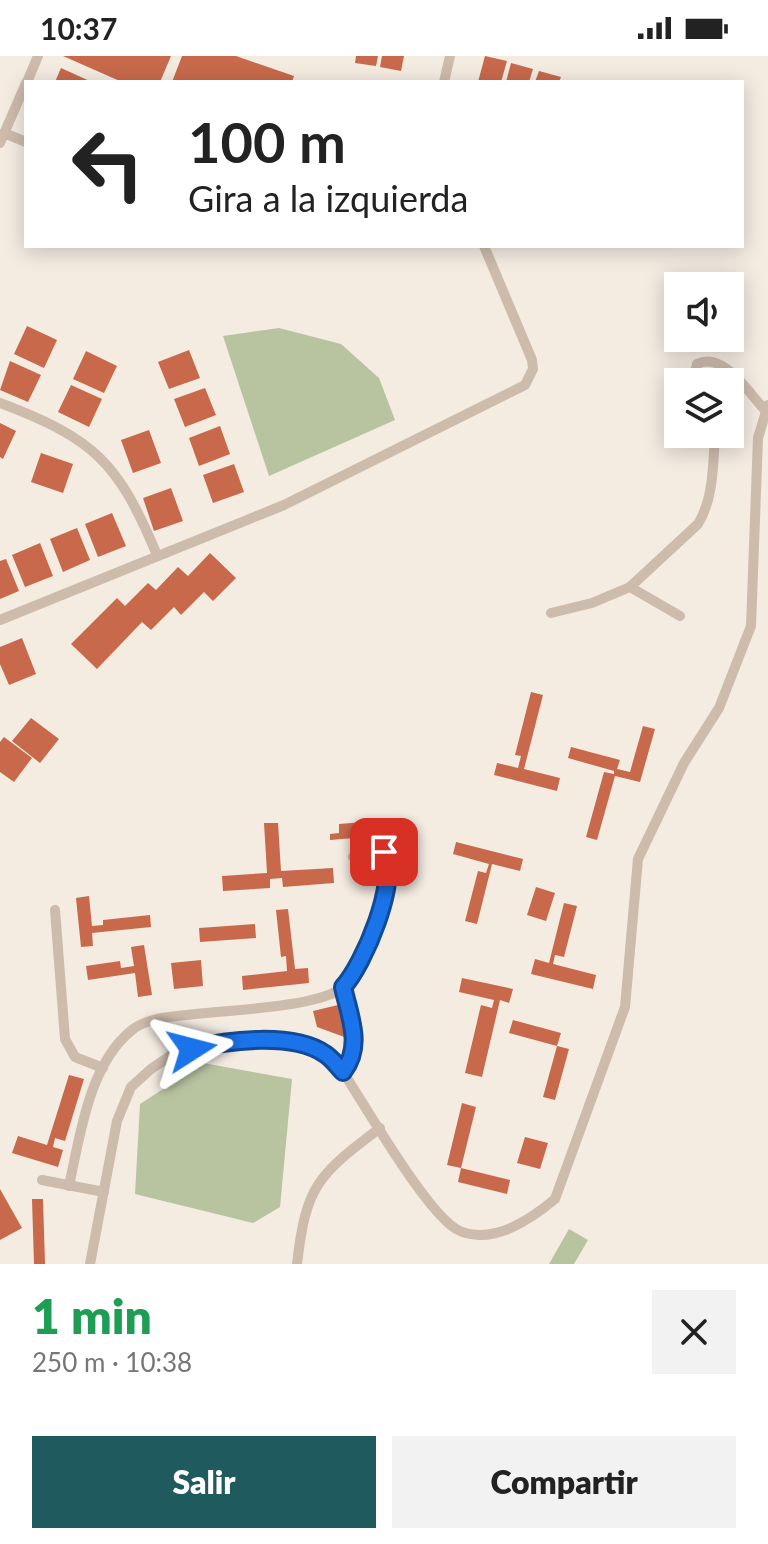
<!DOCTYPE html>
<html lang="es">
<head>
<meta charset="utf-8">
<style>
	:root { --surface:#fff; --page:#f2f2f2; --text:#222; --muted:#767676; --accent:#1f5a5e }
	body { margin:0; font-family:Lato,sans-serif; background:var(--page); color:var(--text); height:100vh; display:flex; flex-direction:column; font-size:30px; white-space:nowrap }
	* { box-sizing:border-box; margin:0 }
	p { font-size:26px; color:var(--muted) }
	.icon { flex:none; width:44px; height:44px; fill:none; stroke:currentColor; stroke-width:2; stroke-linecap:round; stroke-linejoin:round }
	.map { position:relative; height:1208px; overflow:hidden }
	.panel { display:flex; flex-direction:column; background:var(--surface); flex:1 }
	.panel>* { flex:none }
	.banner { position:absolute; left:24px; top:24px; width:720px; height:168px; border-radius:0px; box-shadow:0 4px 20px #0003; background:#fff; color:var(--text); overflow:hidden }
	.controls { position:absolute; left:664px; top:216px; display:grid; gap:16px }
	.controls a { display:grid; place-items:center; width:80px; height:80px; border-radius:0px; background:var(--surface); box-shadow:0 4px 20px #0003; font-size:40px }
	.pin { position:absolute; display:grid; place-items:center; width:68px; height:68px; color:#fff; margin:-34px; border-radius:16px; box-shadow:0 4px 12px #0006 }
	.me { position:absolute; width:88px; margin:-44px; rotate:81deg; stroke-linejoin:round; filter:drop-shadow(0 0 6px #0008) }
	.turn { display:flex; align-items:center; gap:28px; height:168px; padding:0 32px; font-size:36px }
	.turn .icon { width:104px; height:104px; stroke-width:2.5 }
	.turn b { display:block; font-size:56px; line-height:68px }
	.round { display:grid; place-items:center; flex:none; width:84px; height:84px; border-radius:0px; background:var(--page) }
	.headline { display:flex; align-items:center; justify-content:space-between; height:136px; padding:0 32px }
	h1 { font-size:48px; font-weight:800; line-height:60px; color:#1e9e55 }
	.button { display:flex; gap:16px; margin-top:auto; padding:16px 32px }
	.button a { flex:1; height:92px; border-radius:0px; background:var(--accent); color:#fff; font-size:32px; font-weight:800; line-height:92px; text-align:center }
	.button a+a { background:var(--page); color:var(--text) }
	.status { display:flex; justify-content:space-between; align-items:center; height:56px; padding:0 40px; background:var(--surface); direction:ltr }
	.status svg { height:22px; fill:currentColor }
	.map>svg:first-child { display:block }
	.green { fill:#b8c4a0 }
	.building { fill:#c8694b }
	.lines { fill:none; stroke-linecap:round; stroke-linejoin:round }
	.minor { stroke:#cdbbac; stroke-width:10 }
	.route-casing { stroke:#114b97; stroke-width:20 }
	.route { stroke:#1a73e8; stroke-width:14 }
</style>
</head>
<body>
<div class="status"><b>10:37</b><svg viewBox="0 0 49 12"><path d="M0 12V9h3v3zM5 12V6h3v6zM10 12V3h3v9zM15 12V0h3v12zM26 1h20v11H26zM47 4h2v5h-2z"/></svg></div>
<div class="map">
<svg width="768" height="1208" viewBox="0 0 768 1208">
	<rect width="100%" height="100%" fill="#f4ebe1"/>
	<g class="green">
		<path d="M279,272L341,288L379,322L395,364L269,420L223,280Z"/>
		<path d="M203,1007L292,1023L280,1151L253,1167L135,1138L140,1048Z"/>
		<path d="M569,1173L588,1184L574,1208H549Z"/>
	</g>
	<g class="building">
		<path d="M63,0H171L160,26H122Z"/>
		<path d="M182,0H236L294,20L292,26H172Z"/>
		<path d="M356,0H378L376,10L355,7Z"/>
		<path d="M382,0H404L401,15L380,11Z"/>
		<path d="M485,0L507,5L501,26H478Z"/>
		<path d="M511,7L533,13L529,26H506Z"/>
		<path d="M61,12L92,26H55Z"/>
		<path d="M539,15L561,21L559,26H535Z"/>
		<path d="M27,270L57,284L44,312L14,298Z"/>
		<path d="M189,294L200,322L169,333L158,306Z"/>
		<path d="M86,295L117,310L104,337L73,323Z"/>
		<path d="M10,305L41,319L28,346L0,334Z"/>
		<path d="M71,329L102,343L89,371L58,356Z"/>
		<path d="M205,332L216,359L185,371L174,343Z"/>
		<path d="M0,367L16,375L3,403L0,401Z"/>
		<path d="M220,370L230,398L199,410L189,382Z"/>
		<path d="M149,374L161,407L133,417L121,384Z"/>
		<path d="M41,397L73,408L63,437L31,426Z"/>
		<path d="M234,408L244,436L213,447L203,419Z"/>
		<path d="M171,432L183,465L154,475L143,442Z"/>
		<path d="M112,457L126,490L98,501L85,468Z"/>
		<path d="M77,472L90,504L63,516L50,483Z"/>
		<path d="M40,487L53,520L25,531L12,499Z"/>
		<path d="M210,497L236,522L213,545L204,536L181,559L174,551L151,574L142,566L97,613L71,588L117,542L125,550L148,527L156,534L178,511L188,520Z"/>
		<path d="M6,503L19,535L0,543V505Z"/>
		<path d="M22,582L36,618L9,629L0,608V591Z"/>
		<path d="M531,636L543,639L524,713L560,722L557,735L494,719L497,707L518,712L521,700L515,699Z"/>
		<path d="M31,662L59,683L40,707L12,685Z"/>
		<path d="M643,670L655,673L640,726L615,720L597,784L586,781L604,716L614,718V715L568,702L571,691L620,704L617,713L630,716Z"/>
		<path d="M4,681L32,702L14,726L0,716V686Z"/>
		<path d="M390,764L391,779L330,784V778L339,777V768Z"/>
		<path d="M264,767H278L281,815L333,812L334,827L283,831L282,822L270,823V832L223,835L222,820L267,817Z"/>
		<path d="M456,786L523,803L520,815L492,808L477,868L465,865L478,815L486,817L489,808L453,798Z"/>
		<path d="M536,831L555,837L546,865L527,859Z"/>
		<path d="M89,840L92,870L103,869V864L150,859L151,871L92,877L93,890L81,891L76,842Z"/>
		<path d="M564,847L577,850L564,901L555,899L553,908L596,919L593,933L531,918L535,903L549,907Z"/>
		<path d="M288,853L295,913L308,912L309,927L243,934L242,920L287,915L286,900L281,901L276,854Z"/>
		<path d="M255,868L256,882L200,886L199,872Z"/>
		<path d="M144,889L152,939L138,941L135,917L88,924L86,910L120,905L121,912L134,910L131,891Z"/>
		<path d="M201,904L203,930L174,933L171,907Z"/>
		<path d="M462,922L513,933L509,947L500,944L482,1021L465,1017L481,949L492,952L494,944L459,936Z"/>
		<path d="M338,949L342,965L347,982L317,971L313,955Z"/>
		<path d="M513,964L561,977L557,990L509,977Z"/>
		<path d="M557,990L569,993L555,1044L543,1041Z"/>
		<path d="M69,1019L84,1023L65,1085L55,1082L53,1091L63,1094L58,1111L12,1097L18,1080L47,1089Z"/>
		<path d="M462,1047L476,1051L461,1112L447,1109Z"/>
		<path d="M525,1081L548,1087L540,1113L517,1107Z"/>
		<path d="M461,1112L510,1124L507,1138L458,1126Z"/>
		<path d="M0,1133L22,1172L0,1184Z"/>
		<path d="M32,1143H43L45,1208H34Z"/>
	</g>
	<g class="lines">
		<g class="minor">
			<path d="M27,26L38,0"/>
			<path d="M444,26L450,0"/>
			<path d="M4,77L26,86"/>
			<path d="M0,87L26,27"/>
			<path d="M701,326L695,316L697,308C723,295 748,336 764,353"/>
			<path d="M0,347C95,383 118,406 157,499"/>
			<path d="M630,531L680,560"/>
			<path d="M551,557L592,547L630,531L698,468C714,442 713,407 715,378"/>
			<path d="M0,564L284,449L525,329L533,313L532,304L484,190"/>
			<path d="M55,854L65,983L75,1001L103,1012"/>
			<path d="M343,931C350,962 363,990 343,1016"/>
			<path d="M42,1124L104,1136"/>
			<path d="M69,1130C80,1080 89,1008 132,974C148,961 176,960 196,958C231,954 312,951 339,934C369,915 386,839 389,806L384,796L353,801"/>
			<path d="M90,1208L117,1065L131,1031L151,1013L176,996L258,983L324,997L343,1016C365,1049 429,1162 460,1175C494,1189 531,1163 555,1143L625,951L638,803L684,707L719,652L751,570L758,382L768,349"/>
			<path d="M297,1208C306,1129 318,1119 380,1072"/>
		</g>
	</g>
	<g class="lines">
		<g class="route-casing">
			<path id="route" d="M192,993C228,984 293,976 325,998C332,1002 337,1010 343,1016C363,990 350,962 343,931C364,908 399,825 384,796"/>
		</g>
		<use href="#route" class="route"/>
	</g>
</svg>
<div class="controls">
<a><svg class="icon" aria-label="sound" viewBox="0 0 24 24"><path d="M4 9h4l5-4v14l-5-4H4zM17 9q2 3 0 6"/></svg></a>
<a><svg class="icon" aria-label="layers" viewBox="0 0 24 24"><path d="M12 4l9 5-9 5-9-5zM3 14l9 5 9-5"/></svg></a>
</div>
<div class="pin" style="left:384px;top:796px;background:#d93025"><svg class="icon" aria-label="arrive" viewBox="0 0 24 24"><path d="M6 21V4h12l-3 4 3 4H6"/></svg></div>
<svg class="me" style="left:192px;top:993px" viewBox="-20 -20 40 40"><path d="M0-17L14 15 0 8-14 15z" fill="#1a73e8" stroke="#fff" stroke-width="4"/></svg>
<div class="banner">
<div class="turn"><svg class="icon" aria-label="left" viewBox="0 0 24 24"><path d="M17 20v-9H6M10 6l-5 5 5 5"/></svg><div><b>100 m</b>Gira a la izquierda</div></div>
</div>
</div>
<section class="panel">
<div class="headline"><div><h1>1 min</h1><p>250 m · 10:38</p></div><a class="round"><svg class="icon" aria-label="close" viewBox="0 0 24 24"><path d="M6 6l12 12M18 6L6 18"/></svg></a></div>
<div class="button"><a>Salir</a><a>Compartir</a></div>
</section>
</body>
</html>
